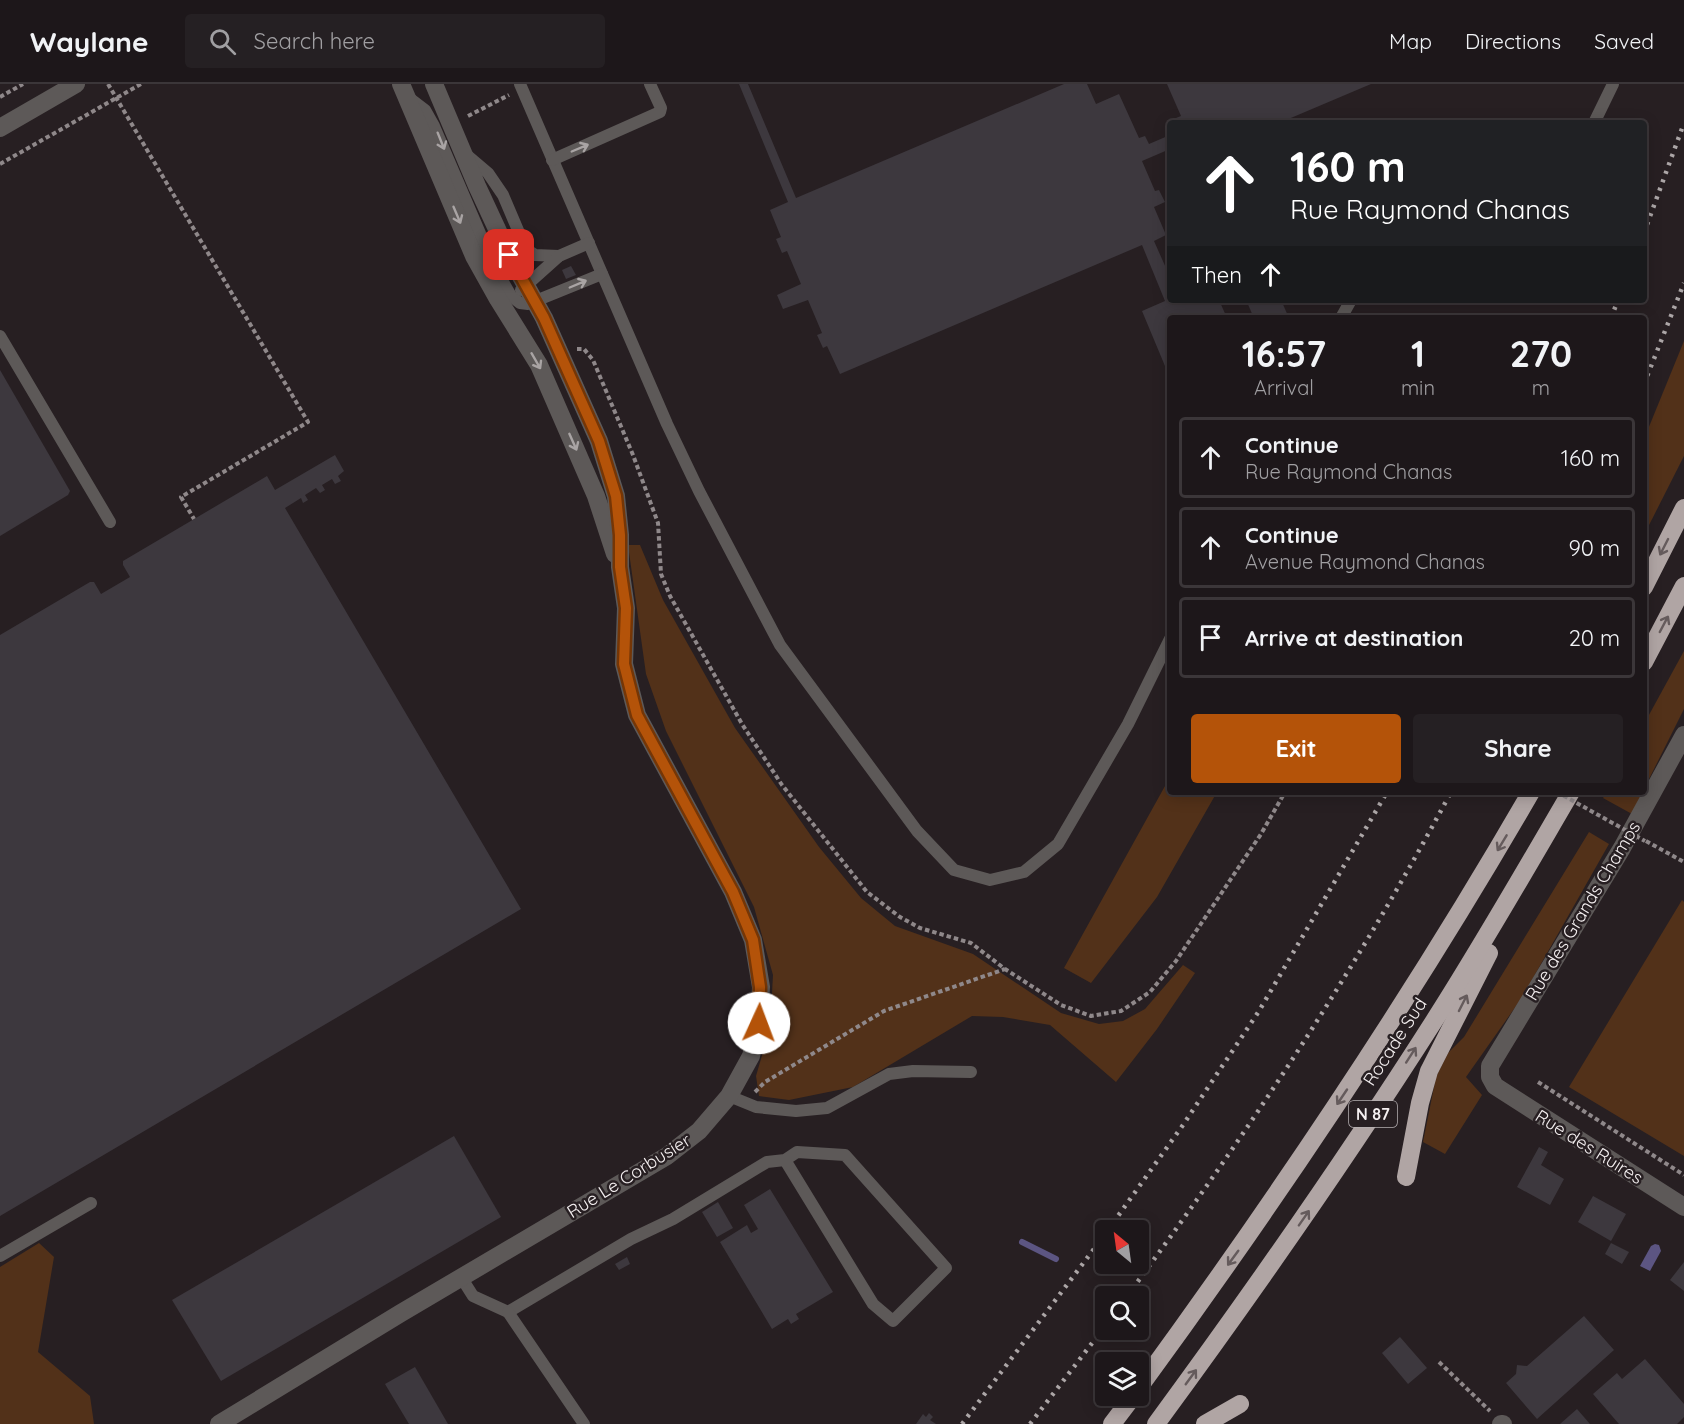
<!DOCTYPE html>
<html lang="en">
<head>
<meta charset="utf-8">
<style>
	:root { --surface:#1d171a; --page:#252023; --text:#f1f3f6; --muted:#a09fa2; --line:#3b3639; --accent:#b45309 }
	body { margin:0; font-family:Quicksand,sans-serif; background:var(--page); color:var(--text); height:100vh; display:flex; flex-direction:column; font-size:22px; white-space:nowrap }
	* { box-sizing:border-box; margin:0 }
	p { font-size:20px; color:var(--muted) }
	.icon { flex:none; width:33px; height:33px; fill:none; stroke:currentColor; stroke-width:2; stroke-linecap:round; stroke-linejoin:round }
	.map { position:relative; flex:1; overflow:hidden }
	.details { position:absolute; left:1167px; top:231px; width:480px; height:480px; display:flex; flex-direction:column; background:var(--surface); border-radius:6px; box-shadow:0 3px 15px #0003,0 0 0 2px var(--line) }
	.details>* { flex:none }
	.top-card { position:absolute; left:1167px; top:36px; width:480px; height:183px; border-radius:6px; box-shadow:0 3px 15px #0003,0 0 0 2px var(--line); background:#202124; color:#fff; overflow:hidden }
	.needle { width:39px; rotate:331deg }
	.tools { position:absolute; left:1095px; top:1136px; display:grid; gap:12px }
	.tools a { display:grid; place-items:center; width:54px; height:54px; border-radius:6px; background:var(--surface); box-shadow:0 3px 15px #0003,0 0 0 2px var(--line); font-size:30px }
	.pin { position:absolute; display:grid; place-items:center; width:51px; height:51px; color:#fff; margin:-26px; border-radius:12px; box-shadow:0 3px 9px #0006 }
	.me { position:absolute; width:66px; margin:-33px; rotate:2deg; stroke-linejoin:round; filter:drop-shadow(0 0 4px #0008) }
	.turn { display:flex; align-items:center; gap:21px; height:126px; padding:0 24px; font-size:27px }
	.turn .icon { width:78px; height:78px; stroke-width:2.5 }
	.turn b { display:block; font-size:42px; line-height:51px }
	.then { display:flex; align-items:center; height:57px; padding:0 24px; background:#0003; gap:12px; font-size:22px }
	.eta { display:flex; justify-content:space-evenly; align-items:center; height:102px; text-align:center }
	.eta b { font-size:36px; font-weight:700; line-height:42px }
	.button { display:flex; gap:12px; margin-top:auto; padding:12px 24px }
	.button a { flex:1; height:69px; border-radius:6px; background:var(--accent); color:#fff; font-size:24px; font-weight:700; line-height:69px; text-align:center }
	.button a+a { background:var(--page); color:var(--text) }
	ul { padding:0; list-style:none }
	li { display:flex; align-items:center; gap:18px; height:81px; margin:0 12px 9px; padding:0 12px; border:3px solid var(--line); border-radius:6px }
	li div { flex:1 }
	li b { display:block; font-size:22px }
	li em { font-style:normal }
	header { display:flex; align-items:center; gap:36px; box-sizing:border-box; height:84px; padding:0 30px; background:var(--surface); border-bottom:2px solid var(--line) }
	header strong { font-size:28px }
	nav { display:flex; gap:33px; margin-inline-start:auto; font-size:21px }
	.search { width:420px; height:54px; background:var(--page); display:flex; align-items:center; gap:15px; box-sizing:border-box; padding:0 21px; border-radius:6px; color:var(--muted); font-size:22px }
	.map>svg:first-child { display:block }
	.green { fill:#523119 }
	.water { fill:#5c5582 }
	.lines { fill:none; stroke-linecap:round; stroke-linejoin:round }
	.stream { stroke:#5c5582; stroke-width:6 }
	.building { fill:#3d383e }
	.path { stroke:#8f888a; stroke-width:4; stroke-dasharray:4.5 3; stroke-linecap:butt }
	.lane { stroke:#5d5958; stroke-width:12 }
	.street { stroke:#5d5958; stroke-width:18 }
	.highway { stroke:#b0a5a4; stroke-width:18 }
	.rail { stroke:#aca6a7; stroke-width:4.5; stroke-dasharray:3 6; stroke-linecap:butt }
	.path-bridge { stroke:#8f888a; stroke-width:4; stroke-dasharray:4.5 3; stroke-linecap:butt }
	.oneway { stroke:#a9a4a4 }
	.oneway2 { stroke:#655b5c }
	.route-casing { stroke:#753606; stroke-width:15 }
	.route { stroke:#b45309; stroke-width:10 }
	.labels { text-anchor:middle; stroke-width:5; stroke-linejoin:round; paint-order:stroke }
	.shield { fill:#271f22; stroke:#b7b1b3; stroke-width:1.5 }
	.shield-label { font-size:16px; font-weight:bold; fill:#f5f0f1 }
	.street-label { font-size:18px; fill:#f5f0f1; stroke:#271f22 }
</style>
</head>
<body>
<header>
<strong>Waylane</strong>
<div class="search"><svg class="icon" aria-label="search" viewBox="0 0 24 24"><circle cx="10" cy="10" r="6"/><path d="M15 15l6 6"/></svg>Search here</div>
<nav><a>Map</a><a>Directions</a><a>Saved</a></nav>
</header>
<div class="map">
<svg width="1684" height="1340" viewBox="0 0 1684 1340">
	<rect width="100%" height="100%" fill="#271f22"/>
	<g class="green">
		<path d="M1684,257V372L1644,451V355Z"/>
		<path d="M628,461H640L663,516L735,644L819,763L861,814L895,842L973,870L1061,929L1099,940L1123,937L1145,925L1183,881L1195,889L1157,945L1116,998L1050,941L1003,933L972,932L853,1003L789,1016L759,1012L756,992L770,944L773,891L754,823L666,647L646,590Z"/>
		<path d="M1684,567V625L1644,705V640Z"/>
		<path d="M1170,693V708H1217L1157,813L1091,899L1064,884Z"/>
		<path d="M1607,708H1643L1632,730L1603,714Z"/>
		<path d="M1589,748L1609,760L1521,915L1466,993L1482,1011L1445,1070L1423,1058L1436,993L1448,969L1464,953Z"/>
		<path d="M1682,816L1684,818V1072L1569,1003Z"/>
		<path d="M39,1159L54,1173L38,1268L90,1312L94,1340H0V1183Z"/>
	</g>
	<path class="water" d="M1655,1160L1659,1161L1661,1167L1650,1187L1640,1182L1651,1162Z"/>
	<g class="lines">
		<path class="stream" d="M1022,1158L1056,1175"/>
	</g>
	<g class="building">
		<path d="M739,0H748L796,114L1064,0H1087L1096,20L1119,10L1139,54L1145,52L1149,60L1170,51V65L1142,77L1155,107L1159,106L1165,118L1154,123L1166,151L1154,157L1166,184L1170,183V216H1219L1227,234H1170V294L1142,227L1165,217L1142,161L840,290L827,262L823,264L817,251L822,249L808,216L783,225L777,211L801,200L787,167L782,169L776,155L781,153L770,126L788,118Z"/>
		<path d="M1167,0H1371L1279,39H1178L1176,34L1181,32Z"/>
		<path d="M571,182L576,191L566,195L562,186Z"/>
		<path d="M1246,216H1281L1289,234H1254Z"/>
		<path d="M0,286L70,407L68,411L0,452Z"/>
		<path d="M335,371L344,387L338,392L341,397L335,400L332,395L322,401L325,406L320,409L316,404L305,411L308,416L303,419L301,414L285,424L521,825L0,1132V551L90,498H94L101,510L130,493L123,481V477L267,392L275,406Z"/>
		<path d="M454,1052L501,1133L221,1297L172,1216Z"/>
		<path d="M1539,1063L1548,1068L1541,1081L1564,1095L1550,1121L1517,1103Z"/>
		<path d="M770,1105L833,1208L796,1230L799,1235L791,1240L788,1235L772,1245L720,1158L747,1141L751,1149L758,1145L744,1121Z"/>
		<path d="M1593,1112L1626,1130L1611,1157L1578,1138Z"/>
		<path d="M718,1118L733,1144L717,1153L702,1128Z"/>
		<path d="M1611,1159L1629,1168L1622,1180L1605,1170Z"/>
		<path d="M627,1173L630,1180L619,1186L615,1180Z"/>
		<path d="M1684,1178V1207L1670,1196Z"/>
		<path d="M1584,1232L1614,1266L1537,1335L1506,1299L1516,1290L1517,1281L1527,1282Z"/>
		<path d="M1400,1253L1427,1284L1408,1300L1382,1269Z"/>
		<path d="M1645,1275L1684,1320V1333L1677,1340H1619L1593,1310L1617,1289L1622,1295Z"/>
		<path d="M415,1283L448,1340H409L385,1300Z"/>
		<path d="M1577,1325L1590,1340H1560Z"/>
		<path d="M929,1329L933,1333L930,1336L936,1340H916L923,1330L926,1333Z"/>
	</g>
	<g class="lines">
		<g class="path">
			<path d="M108,0L308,338L181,413L194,435"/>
			<path d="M0,13L23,0"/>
			<path d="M468,32L509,11"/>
			<path d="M0,80L141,0"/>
			<path d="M577,265H584L593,276L633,371L658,439L661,490L670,512L742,640L782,701L867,808L900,833L920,844L971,859L1005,885L1061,921L1091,932L1121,927L1150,908L1176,877L1261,750L1285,708"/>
			<path d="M1646,757L1684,778"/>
			<path d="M1538,998L1684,1091"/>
			<path d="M755,1008L765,998L884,927L1005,885"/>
			<path d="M1439,1278L1490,1327"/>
		</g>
		<g class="lane">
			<path d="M520,0L667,340L699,407L780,561L917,747L954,786L990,796L1024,788L1058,760L1128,640L1170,555"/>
			<path d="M408,13L425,26L434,42L494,182L511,212L520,219L528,220L602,190"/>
			<path d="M1594,39L1613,0"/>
			<path d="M468,72L488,89L503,111L526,165L535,171L559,172"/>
			<path d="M552,76L660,28L661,24L650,0"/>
			<path d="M521,206L559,172L589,159"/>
			<path d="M1341,234L1351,216"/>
			<path d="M0,252L110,438"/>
			<path d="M729,1012L756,1023L796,1027L827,1024L889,990L913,987L971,988"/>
			<path d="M0,1172L91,1119"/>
			<path d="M461,1193L473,1212L508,1228L631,1155L673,1135L767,1078L785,1076L873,1220L893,1237L946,1184L845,1071L797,1068L785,1076"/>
			<path d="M508,1228L584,1340"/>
		</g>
		<g class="street">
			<path d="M401,0L474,172L498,215L539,281L596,412L615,470"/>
			<path d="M0,44L76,0"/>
			<path d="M1684,651L1622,764L1490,982V993L1495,1002L1684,1123"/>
			<path d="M219,1340L401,1229L667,1072L699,1047L729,1012L751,972L759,939L761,903L753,856L733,808L637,631L624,580L626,524L620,483V451L616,412L599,357L544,234L509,171L477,102L434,0"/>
			<path d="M1501,1340H1503"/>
		</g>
		<g class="highway">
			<path d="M1644,503L1684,424"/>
			<path d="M1644,578L1684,502"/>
			<path d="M1406,1093L1420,1019L1429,987L1489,869"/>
			<path d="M1138,1305C1279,1112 1412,914 1531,708"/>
			<path d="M1112,1340L1134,1311"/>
			<path d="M1156,1340C1253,1208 1346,1075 1434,937C1482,862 1526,785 1571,708"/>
			<path d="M1205,1340L1240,1320"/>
		</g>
		<g class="rail">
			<path d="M1644,149L1684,39"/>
			<path d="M1611,234L1618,216"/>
			<path d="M1644,300L1684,199"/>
			<path d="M1108,1146L1183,1041L1259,927L1387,708"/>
			<path d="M1127,1212C1246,1052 1357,884 1451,708"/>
			<path d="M962,1340L1106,1149"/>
			<path d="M1030,1340L1106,1241"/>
		</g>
		<path class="path-bridge" d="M1557,708L1645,757"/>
	</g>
	<defs><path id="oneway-shaft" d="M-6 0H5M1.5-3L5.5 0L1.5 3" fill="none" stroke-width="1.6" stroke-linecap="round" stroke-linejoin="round" transform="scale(1.5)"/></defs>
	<g class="oneway">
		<use href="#oneway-shaft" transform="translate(441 57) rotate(68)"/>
		<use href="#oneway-shaft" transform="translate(580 64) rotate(-23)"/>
		<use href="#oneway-shaft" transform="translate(457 131) rotate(67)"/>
		<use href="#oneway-shaft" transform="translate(578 200) rotate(-23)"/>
		<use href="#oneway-shaft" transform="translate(536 277) rotate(60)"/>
		<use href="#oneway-shaft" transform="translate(573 358) rotate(66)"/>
	</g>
	<g class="oneway2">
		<use href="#oneway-shaft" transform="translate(1664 463) rotate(117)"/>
		<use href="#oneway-shaft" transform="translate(1664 540) rotate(-62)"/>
		<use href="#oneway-shaft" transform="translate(1502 759) rotate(121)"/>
		<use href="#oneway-shaft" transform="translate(1463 919) rotate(-63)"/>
		<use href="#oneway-shaft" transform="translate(1411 971) rotate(-57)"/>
		<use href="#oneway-shaft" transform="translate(1342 1013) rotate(124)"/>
		<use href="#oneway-shaft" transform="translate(1304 1134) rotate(-55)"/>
		<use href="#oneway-shaft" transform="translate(1233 1174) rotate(126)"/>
		<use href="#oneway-shaft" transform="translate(1191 1293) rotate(-54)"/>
	</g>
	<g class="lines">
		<g class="route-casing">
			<path id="route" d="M509,171L544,234L599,357L616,412L620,451V483L626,524L624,580L637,631L733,808L753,856L760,903L759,939"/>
		</g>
		<use href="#route" class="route"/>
	</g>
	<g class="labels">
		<rect class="shield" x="1349" y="1017" width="48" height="26" rx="4.5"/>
		<g class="shield-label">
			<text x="1373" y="1036">N 87</text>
		</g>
		<g class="street-label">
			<text transform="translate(1583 827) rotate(-59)" y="6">Rue des Grands Champs</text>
			<text transform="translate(1395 958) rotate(-57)" y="6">Rocade Sud</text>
			<text transform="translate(1589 1063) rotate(32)" y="6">Rue des Ruires</text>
			<text transform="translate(629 1092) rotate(-32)" y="6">Rue Le Corbusier</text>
		</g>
	</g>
</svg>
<div class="tools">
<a><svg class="needle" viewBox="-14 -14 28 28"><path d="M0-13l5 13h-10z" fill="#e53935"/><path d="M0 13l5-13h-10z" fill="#a09fa2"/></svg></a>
<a><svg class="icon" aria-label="search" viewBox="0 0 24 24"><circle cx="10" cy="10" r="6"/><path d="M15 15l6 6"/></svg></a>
<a><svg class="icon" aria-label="layers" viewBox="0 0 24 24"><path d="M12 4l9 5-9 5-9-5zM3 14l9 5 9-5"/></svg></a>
</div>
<div class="pin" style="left:509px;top:171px;background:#d93025"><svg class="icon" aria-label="arrive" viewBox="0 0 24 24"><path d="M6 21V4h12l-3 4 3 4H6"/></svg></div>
<svg class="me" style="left:759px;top:939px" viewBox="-20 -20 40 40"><circle r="19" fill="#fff"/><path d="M0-13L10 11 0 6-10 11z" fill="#b45309"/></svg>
<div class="top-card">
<div class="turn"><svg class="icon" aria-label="ahead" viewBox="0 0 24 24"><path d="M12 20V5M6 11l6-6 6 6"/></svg><div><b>160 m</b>Rue Raymond Chanas</div></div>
<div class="then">Then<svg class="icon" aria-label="ahead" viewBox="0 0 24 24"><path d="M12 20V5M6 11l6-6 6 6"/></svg></div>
</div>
<section class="details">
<div class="eta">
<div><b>16:57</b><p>Arrival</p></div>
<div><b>1</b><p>min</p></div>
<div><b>270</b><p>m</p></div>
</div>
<ul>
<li><svg class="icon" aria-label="ahead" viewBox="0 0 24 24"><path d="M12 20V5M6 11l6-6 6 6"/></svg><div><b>Continue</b><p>Rue Raymond Chanas</p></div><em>160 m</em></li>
<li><svg class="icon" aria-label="ahead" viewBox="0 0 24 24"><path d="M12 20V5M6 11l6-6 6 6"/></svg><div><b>Continue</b><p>Avenue Raymond Chanas</p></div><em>90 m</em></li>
<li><svg class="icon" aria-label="arrive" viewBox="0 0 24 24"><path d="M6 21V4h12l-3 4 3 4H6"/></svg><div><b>Arrive at destination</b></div><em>20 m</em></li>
</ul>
<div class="button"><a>Exit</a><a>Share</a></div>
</section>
</div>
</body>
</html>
